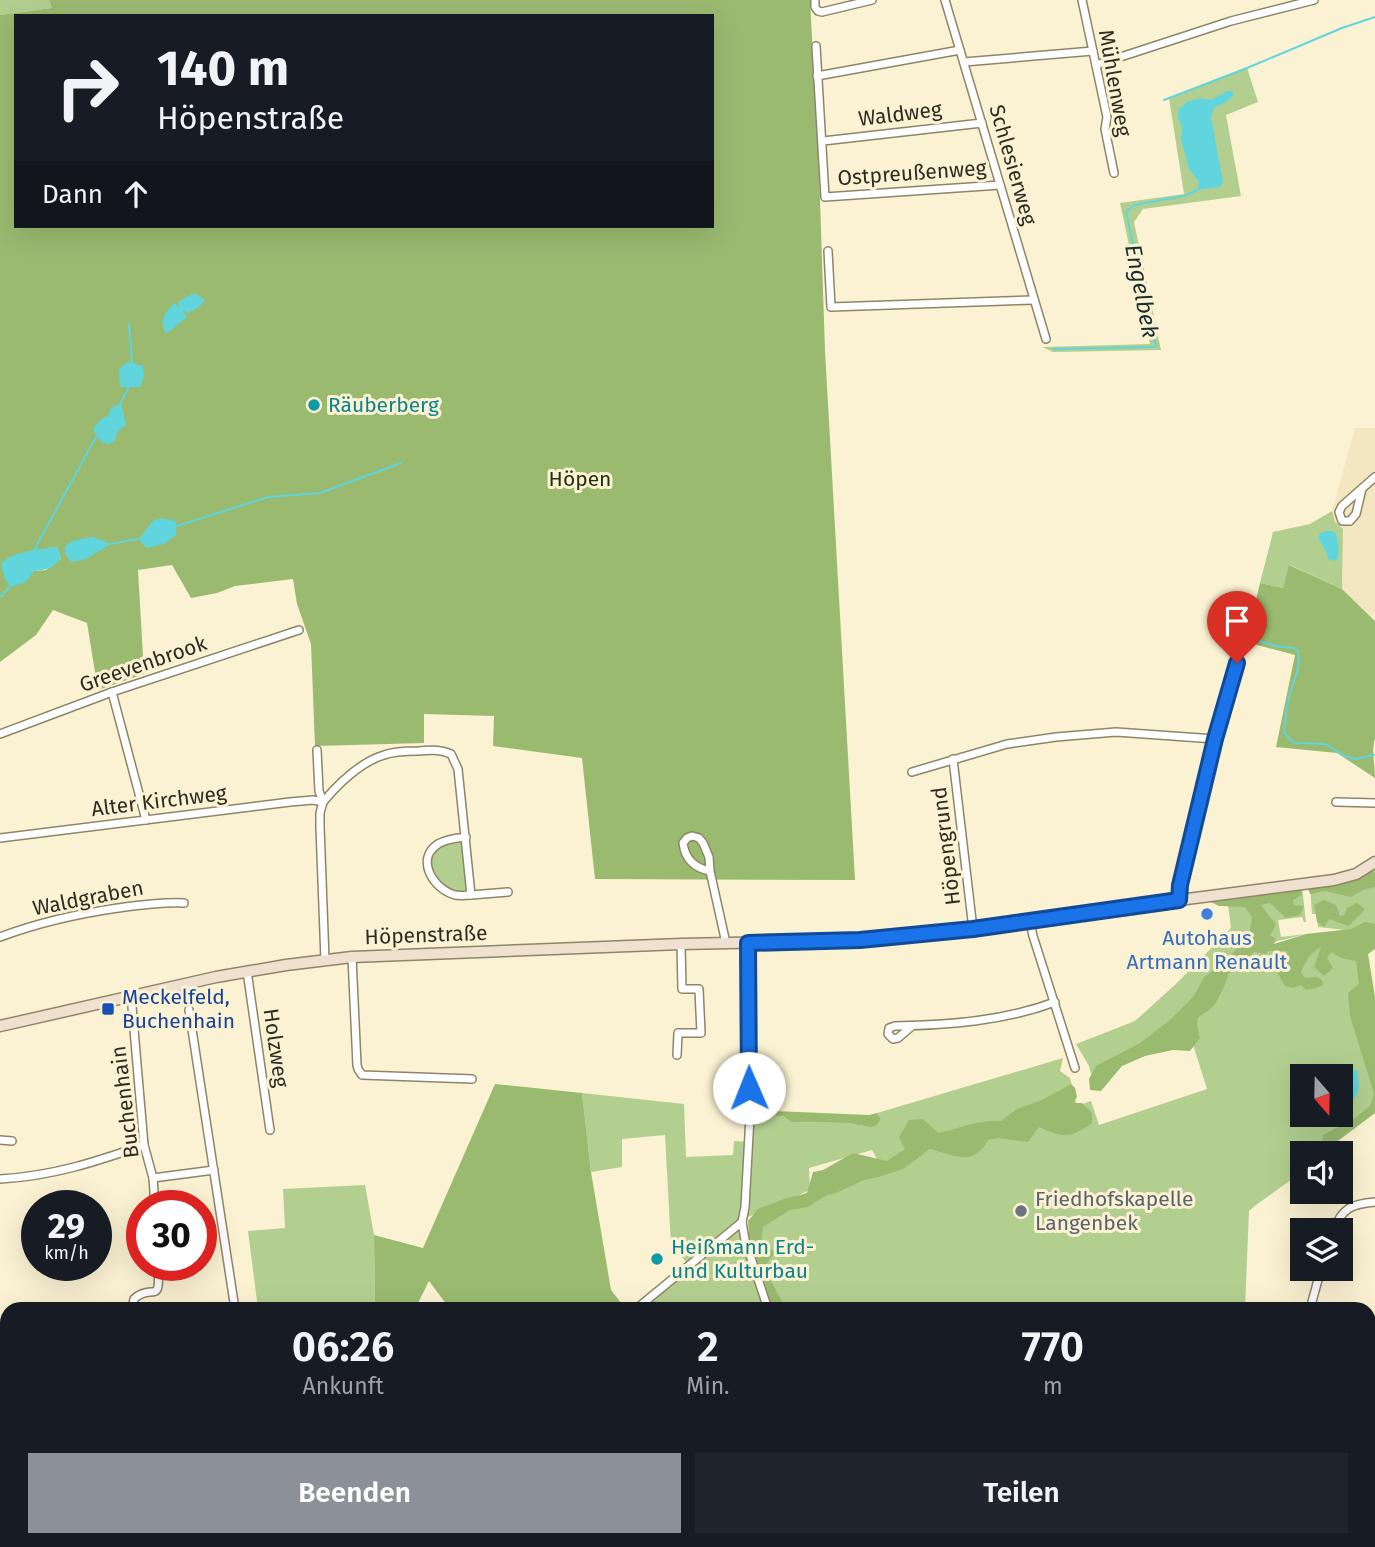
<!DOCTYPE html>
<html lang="de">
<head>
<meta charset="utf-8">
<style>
	:root { --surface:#171b24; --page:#20242c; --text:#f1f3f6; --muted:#9ea1a6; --accent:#8c9099 }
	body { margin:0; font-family:"Fira Sans",sans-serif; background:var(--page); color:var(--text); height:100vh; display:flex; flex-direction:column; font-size:26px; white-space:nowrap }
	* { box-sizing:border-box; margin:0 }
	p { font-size:23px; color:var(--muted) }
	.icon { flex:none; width:38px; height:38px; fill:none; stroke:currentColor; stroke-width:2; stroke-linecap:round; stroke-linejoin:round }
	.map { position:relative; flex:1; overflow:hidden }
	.details { position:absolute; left:0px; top:1302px; width:1376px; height:245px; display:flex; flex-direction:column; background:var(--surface); border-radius:21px 21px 0 0; box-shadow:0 7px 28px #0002 }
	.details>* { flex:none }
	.guide { position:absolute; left:14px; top:14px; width:700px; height:214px; border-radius:0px; box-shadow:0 7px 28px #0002; background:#171b24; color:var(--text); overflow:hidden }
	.needle { width:46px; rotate:160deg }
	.buttons { position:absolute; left:1290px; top:1064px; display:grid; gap:14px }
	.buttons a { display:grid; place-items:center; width:63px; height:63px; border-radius:0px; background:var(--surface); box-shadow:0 7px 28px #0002; font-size:35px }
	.speed { position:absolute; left:21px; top:1190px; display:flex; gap:14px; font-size:35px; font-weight:700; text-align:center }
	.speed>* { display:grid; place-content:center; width:91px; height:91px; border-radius:50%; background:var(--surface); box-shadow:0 7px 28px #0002; line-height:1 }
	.speed small { font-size:18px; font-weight:400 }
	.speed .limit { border:10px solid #d22; background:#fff; color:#111 }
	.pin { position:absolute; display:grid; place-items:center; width:60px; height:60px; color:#fff; margin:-72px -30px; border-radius:50% 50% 50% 0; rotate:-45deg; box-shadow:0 0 7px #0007 }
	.pin .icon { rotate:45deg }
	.me { position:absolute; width:77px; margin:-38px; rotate:359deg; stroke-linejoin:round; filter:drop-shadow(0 0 5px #0008) }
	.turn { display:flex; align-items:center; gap:24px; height:147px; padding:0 28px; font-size:32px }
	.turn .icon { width:91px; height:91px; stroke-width:2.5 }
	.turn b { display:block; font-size:49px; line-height:60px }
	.then { display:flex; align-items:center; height:66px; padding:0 28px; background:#0003; gap:14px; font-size:26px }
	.eta { display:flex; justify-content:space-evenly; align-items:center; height:119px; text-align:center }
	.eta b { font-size:42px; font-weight:600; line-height:49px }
	.button { display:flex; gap:14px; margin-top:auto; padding:14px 28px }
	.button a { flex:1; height:80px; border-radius:0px; background:var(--accent); color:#fff; font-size:28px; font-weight:600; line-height:80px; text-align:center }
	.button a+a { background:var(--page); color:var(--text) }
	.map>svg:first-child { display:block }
	.built { fill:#f3e7c1 }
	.green { fill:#b3cf90; fill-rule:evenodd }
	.forest { fill:#9aba70; fill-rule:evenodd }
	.water { fill:#60d5de }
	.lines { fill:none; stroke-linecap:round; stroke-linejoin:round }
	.stream { stroke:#60d5de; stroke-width:2 }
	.street-casing { stroke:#8e8569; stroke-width:10 }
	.secondary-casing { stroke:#8e8569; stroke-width:13 }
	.street { stroke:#fff; stroke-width:7 }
	.secondary { stroke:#f0e0cf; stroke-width:10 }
	.route-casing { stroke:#114b97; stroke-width:18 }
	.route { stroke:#1a73e8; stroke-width:12 }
	.culture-dot { fill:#0f9aa8; stroke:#fbf2d3; stroke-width:2.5 }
	.shop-dot { fill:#3f7fe0; stroke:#fbf2d3; stroke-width:2.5 }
	.transit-dot { fill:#1a4fb4; stroke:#fbf2d3; stroke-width:2.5 }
	.worship-dot { fill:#6b7280; stroke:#fbf2d3; stroke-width:2.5 }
	.labels { text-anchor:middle; stroke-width:6; stroke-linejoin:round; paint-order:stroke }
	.street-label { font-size:21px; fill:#2f2b20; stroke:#fbf2d3 }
	.culture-label { font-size:21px; fill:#0d838f; stroke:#fbf2d3; text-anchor:start }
	.park-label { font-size:21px; fill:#222f10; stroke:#fbf2d3 }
	.shop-label { font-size:21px; fill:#366cbe; stroke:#fbf2d3 }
	.transit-label { font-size:21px; fill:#164399; stroke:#fbf2d3; text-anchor:start }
	.worship-label { font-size:21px; fill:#5b616d; stroke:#fbf2d3; text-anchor:start }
	.water-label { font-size:23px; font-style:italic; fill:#182d2f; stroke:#fbf2d3 }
</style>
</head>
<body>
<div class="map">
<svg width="1375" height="1547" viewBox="0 0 1375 1547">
	<rect width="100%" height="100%" fill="#fbf2d3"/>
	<path class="built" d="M1355,428H1375V613L1371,616L1342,589L1343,529L1335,522L1332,511Z"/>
	<g class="green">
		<path d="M0,0H49L52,8L0,15Z"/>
		<path d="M1247,68L1258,102L1226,115L1241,196L1143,209L1134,222L1161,350L1053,352L1042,347L1150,344L1120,203L1184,194L1169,98Z"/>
		<path d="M1332,511L1335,522L1343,529L1342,589L1290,565L1283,588L1260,583L1273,532L1310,524Z"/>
		<path d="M465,837L471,895H456L430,875C430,841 435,845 465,837Z"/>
		<path d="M1375,867V931H1359L1375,1074V1107L1324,1153H1302V1172L1256,1205L1249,1211L1245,1309H775L751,1239L749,1223L878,1161L872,1150L809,1168L810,1190L739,1221L687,1263L671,1245L665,1135L622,1139V1167L591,1172L582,1093L684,1104L686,1157L733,1155L734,1141L750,1142L751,1115L783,1116L791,1122L848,1123L869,1127L881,1119L877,1113L1063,1058L1060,1071L1070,1078L1077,1106L1091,1101L1099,1125L1207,1089L1183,1013L1150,1042L1091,1074L1089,1066L1076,1044L1135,1021L1178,982L1231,928L1227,897L1302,887L1306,922H1304L1302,917L1278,920L1281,937L1306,934L1250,948L1355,931L1318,927L1317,914H1312L1310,887ZM1302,1076H1340V1115H1302Z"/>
		<path d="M365,1185L374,1235L375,1309H258L248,1231L285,1228L283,1189Z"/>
		<path d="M739,1229L742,1242L764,1309H642Z"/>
		<path d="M467,1540H655L650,1547H477Z"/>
		<path d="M679,1540H713L705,1547H684Z"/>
		<path d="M853,1540H999L985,1547H856Z"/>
	</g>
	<g class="forest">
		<path d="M49,0H810L819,169L825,351L855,880L595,879L582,758L493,746L494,716L424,714V743L315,746L311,644L297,604L293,579L235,586L217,593L191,598L172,565L138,570L144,674L98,690L87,623L53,610L36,635L0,662V15L52,8ZM16,16H712V226H16ZM57,547L61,559L46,570L34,571Z"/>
		<path d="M1289,565L1342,589L1375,621V739C1371,751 1375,765 1375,778L1337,753L1276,747L1295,655L1246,642L1260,583L1283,588Z"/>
		<path d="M1373,871L1375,873V887L1363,890L1351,897L1325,891L1310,894L1307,886L1359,876Z"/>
		<path d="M1300,888L1302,895L1293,900L1294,905L1304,906L1300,915L1286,918L1270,903L1261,905L1276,925L1270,935L1276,939L1274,944L1306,934L1351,929L1365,922L1375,924V949L1368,954L1375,997V1113L1322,1153L1323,1135L1355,1118L1370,1106L1374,1094L1350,1016L1348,993L1359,984L1356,961L1341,958L1332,952L1327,958L1333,968L1324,976L1314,967L1321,947C1310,953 1306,960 1301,972L1305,978L1317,977L1322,980L1323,985L1316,988L1306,990L1301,985L1293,988L1285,986L1278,974L1288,957L1287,951H1268L1265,954L1254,952L1247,959L1245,968L1229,973C1227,981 1219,999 1214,1005C1200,1021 1193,1009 1200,1038L1190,1051L1173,1050L1145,1056L1122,1066L1101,1091L1090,1090L1089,1079L1096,1066L1140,1043L1169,1021L1194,996L1204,977L1226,962L1250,931L1252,917L1245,907L1219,906L1211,902Z"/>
		<path d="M1324,900L1336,905L1340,916L1344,915L1347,908L1357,903L1365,909L1361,914L1348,926L1329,919L1324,927L1317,922L1314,905Z"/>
		<path d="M495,1084L582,1093L591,1172L611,1290L626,1309H450L429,1281L415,1309H375L374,1235L423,1248Z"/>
		<path d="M1071,1084L1075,1088L1077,1097L1073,1103H1082L1092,1113V1123C1070,1139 1064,1138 1039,1127L1028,1142L998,1138L988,1140C973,1168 955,1155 930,1149L903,1169L882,1176L864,1180L836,1193L827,1195L808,1207L790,1210L763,1227L761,1243L775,1252L767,1263L768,1275L782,1302L772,1306L749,1236L748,1221L758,1209L784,1199L807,1193L813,1172L823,1170L853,1153L887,1161L905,1149L899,1137L909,1120L923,1119L938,1133C959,1129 979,1119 1001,1121L1017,1109L1042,1100Z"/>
		<path d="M752,1110L869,1115L877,1113L881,1119L876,1126L869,1127L848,1123L791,1122L783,1116L751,1115Z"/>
		<path d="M713,1540H764L756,1547H705Z"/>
	</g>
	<g class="water">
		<path d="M1227,91H1232L1234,95L1226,102L1214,108L1211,117L1223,182L1220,187L1197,190L1199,182L1189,169L1181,139L1182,127L1178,118L1179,109L1187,102L1200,98L1211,100Z"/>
		<path d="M194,293L205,300L200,306L189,313L182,310L187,317L166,334C159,319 164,315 174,303L179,307L178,302Z"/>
		<path d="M127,362L143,366L144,376L140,387H120L119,369Z"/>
		<path d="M121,403L126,425L117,432L115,441L109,444L101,442L93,429L101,419L108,416L111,408Z"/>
		<path d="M161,518L176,521V535L164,544L146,548L139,539L153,521Z"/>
		<path d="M1326,531H1332L1336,534C1338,543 1341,553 1336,561L1328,559L1325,549L1318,538L1320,533Z"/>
		<path d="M93,537L111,544L86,559L72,562C52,543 78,539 93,537Z"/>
		<path d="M58,547L61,559C53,568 46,570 34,571L26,582L10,587L5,579L1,564C11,552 42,548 58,547Z"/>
		<path d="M1347,1069L1357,1070C1361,1091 1360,1097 1341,1107L1340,1076H1336Z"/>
		<path d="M1302,1106V1115H1326L1304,1124L1295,1123L1294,1116Z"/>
	</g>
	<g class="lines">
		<g class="stream">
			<path d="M1164,100L1247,68L1342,28L1375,17"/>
			<path d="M129,324L132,364"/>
			<path d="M1053,349L1156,347L1126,212L1134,205L1184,196L1197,190"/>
			<path d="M120,404L129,387"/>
			<path d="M174,527L268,497L320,493L401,463"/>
			<path d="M110,544L138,539"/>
			<path d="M33,552L96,437"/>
			<path d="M0,596H2L11,585"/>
			<path d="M1248,637L1275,646L1294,648L1298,651C1301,668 1294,679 1290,694C1286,707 1285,720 1284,733L1294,743L1325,744L1345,756L1355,759L1375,755"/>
		</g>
		<g class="street-casing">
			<g id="street">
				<path d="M815,0V7L818,11L822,12L872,0"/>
				<path d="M945,0L1046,339"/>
				<path d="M1082,0L1107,117L1105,129L1114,173"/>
				<path d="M816,46L825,197L1000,185"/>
				<path d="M964,62L1093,51"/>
				<path d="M1096,65L1231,21L1314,0"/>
				<path d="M817,76L960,50"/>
				<path d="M823,141L982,123"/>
				<path d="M828,251L831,307L1034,300"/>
				<path d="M1362,489L1356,514L1350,521H1342L1339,512L1342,506L1375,477"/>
				<path d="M112,692L146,820"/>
				<path d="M0,734L112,692L299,630"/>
				<path d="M317,750L319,791L323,802L320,813V827L325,960"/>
				<path d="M953,759L973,929"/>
				<path d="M912,772L1007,744L1056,737L1116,732L1215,739"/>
				<path d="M323,802C339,783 361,762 384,755C395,751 407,751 418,751C429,750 440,749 451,754L458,769L471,895C466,895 460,896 455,895C433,889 415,859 438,844C446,839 457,838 466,837"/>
				<path d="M1336,802L1375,803"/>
				<path d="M0,838L290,802L313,800L323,802"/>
				<path d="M710,871C694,868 685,859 683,843L687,838L692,836L699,838L703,843L709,857L710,871L726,943"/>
				<path d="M471,895L508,892"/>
				<path d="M1179,900L1180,885L1215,739L1237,663"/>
				<path d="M1030,922L1033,936L1075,1068"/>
				<path d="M0,937C40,922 76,914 118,908C140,905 161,902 184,903"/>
				<path d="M748,943L750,1107"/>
				<path d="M352,957L357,1065L358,1069L362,1075L472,1079"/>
				<path d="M247,971L270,1130"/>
				<path d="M131,995L144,1145L153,1178L155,1206"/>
				<path d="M189,1010L235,1309"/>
				<path d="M912,1026L898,1038L893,1039L888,1034L889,1028L895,1026C949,1025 1004,1021 1055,1002"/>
				<path d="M677,1055L678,1033H701L699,989H682L681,944"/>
				<path d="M750,1116L745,1207L742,1222L745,1240L768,1309"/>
				<path d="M0,1140L12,1141"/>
				<path d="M153,1178L214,1170"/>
				<path d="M0,1179C53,1176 95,1162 144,1145"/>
				<path d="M1333,1230C1343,1208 1351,1204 1375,1202"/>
				<path d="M132,1309L134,1299C152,1282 161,1308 158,1265"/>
				<path d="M636,1309L742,1222"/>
				<path d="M1310,1309L1321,1269"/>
				<path d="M1368,1403L1375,1397"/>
				<path d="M1368,1461L1375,1466"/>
				<path d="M676,1540L681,1547"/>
				<path d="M1106,1540L1112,1547"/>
				<path d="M750,1547L758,1540"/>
				<path d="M1144,1547L1160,1540"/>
				<path d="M1211,1547L1216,1540"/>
			</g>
		</g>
		<g class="secondary-casing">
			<path id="secondary" d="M0,1026L216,977L286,965L352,957L681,944L860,940L973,929L1030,922L1110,909L1334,880L1356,874L1375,862"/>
		</g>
		<use href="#street" class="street"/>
		<use href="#secondary" class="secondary"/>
	</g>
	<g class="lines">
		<g class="route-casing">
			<path id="route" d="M749,1088L748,943L860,940L973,929L1179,900L1180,885L1215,739L1237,663"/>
		</g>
		<use href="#route" class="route"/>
	</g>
	<g class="culture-dot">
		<circle cx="314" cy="405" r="7"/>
		<circle cx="657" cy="1259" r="7"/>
	</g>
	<circle class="shop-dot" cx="1207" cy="914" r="7"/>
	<rect class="transit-dot" x="101" y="1002" width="14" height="14" rx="3.5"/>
	<circle class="worship-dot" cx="1021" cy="1211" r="7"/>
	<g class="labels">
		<g class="street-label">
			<text transform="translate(1115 83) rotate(80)" y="7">Mühlenweg</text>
			<text transform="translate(900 114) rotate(-7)" y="7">Waldweg</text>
			<text transform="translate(1013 165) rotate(74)" y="7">Schlesierweg</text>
			<text transform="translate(912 173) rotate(-4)" y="7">Ostpreußenweg</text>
			<text transform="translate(143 664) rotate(-19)" y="7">Greevenbrook</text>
			<text transform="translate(159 801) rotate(-7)" y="7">Alter Kirchweg</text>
			<text transform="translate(946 846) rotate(-97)" y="7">Höpengrund</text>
			<text transform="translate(88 898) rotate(-11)" y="7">Waldgraben</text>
			<text transform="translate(426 935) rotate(-2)" y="7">Höpenstraße</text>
			<text transform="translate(276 1048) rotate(82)" y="7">Holzweg</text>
			<text transform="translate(125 1102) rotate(-97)" y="7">Buchenhain</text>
		</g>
		<g class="culture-label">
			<text x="328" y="412">Räuberberg</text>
			<text x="671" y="1254">Heißmann Erd-<tspan x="671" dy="24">und Kulturbau</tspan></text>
		</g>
		<g class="park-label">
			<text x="580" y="486">Höpen</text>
		</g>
		<g class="shop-label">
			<text x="1207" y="945">Autohaus<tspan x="1207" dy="24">Artmann Renault</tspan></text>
		</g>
		<g class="transit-label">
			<text x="122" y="1004">Meckelfeld,<tspan x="122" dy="24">Buchenhain</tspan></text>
		</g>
		<g class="worship-label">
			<text x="1035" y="1206">Friedhofskapelle<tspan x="1035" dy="24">Langenbek</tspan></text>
		</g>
		<g class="water-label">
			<text transform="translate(1142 291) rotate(79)" y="8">Engelbek</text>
		</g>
	</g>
</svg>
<div class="buttons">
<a><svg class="needle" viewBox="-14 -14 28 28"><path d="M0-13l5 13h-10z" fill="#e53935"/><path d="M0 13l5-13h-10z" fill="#9ea1a6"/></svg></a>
<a><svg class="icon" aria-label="sound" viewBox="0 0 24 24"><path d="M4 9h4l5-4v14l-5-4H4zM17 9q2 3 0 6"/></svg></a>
<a><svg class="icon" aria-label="layers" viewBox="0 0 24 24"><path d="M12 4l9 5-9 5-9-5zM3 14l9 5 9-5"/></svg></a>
</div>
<div class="speed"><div>29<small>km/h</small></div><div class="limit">30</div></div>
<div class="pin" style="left:1237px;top:663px;background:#d93025"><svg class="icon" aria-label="arrive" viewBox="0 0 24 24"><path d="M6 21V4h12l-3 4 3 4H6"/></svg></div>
<svg class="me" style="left:749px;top:1088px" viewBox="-20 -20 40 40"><circle r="19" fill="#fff"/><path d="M0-13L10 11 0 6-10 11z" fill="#1a73e8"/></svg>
<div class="guide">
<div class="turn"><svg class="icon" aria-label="right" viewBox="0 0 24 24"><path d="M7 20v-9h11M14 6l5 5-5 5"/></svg><div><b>140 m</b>Höpenstraße</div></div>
<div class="then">Dann<svg class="icon" aria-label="ahead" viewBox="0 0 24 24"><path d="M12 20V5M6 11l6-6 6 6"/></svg></div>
</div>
<section class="details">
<div class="eta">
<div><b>06:26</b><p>Ankunft</p></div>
<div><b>2</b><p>Min.</p></div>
<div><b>770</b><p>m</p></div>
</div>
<div class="button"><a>Beenden</a><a>Teilen</a></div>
</section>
</div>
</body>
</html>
